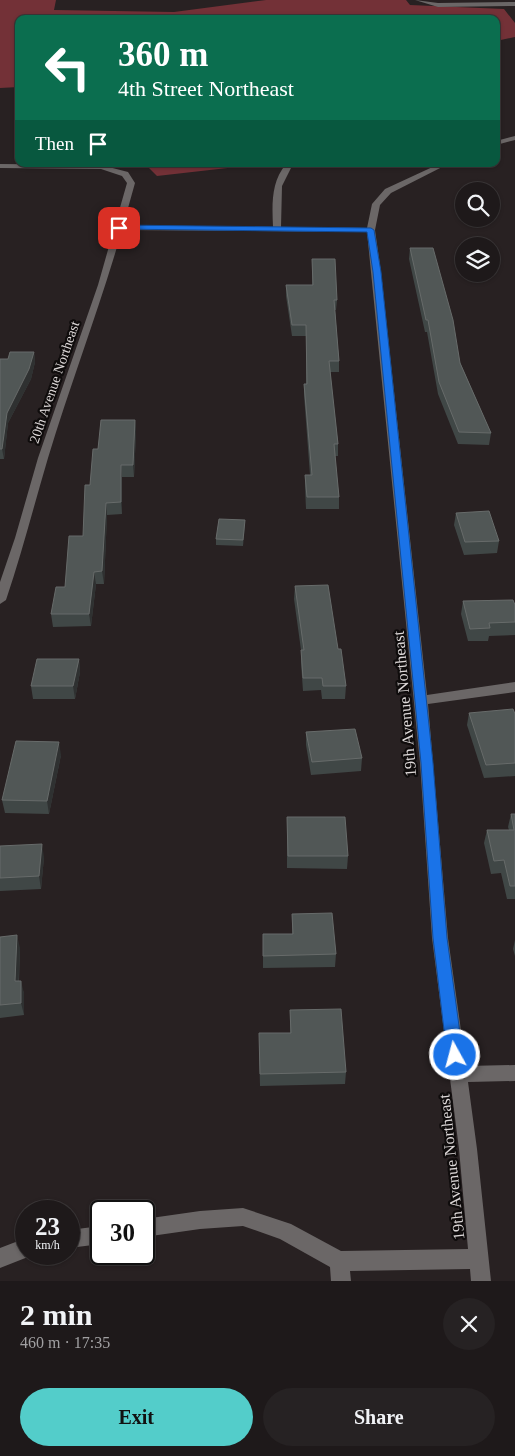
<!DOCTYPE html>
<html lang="en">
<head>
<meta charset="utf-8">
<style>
	:root { --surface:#1e191a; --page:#262223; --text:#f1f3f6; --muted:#a1a0a2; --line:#3c3839; --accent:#53cdca }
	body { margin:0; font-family:Georgia,serif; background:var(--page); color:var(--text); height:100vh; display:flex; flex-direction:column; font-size:19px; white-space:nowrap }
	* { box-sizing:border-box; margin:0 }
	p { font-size:16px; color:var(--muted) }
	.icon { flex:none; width:28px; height:28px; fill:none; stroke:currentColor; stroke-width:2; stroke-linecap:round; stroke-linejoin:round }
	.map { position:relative; height:1281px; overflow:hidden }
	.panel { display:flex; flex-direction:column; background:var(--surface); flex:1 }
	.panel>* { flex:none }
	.guide { position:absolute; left:15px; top:15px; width:485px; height:152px; border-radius:10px; box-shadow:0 1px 4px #0004,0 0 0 1px var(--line); background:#0b6e4f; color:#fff; overflow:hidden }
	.buttons { position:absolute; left:455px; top:182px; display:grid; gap:10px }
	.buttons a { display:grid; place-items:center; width:45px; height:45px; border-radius:50%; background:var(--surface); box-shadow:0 1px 4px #0004,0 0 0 1px var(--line); font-size:25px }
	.speed { position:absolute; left:15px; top:1200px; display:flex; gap:10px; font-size:25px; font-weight:700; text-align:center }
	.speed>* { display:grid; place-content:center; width:65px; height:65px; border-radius:50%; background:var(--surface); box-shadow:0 1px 4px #0004,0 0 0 1px var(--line); line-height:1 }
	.speed small { font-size:12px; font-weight:400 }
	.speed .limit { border:2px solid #111; border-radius:8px; background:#fff; color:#111 }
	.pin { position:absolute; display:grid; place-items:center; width:42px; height:42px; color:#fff; margin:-21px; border-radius:10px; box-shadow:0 2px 8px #0006 }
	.me { position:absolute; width:55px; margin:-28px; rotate:353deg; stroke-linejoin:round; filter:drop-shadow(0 0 4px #0008) }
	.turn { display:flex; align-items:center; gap:18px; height:105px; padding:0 20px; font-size:22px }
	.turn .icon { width:65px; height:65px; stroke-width:2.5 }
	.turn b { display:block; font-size:35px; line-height:42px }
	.then { display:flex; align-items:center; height:48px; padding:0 20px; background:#0003; gap:10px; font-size:19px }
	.round { display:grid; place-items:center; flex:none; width:52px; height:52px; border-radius:26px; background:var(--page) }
	.headline { display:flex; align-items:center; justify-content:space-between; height:85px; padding:0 20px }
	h1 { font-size:30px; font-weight:800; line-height:38px }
	.action { display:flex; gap:10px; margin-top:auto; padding:10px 20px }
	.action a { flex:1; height:58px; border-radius:30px; background:var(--accent); color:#111; font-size:20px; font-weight:800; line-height:58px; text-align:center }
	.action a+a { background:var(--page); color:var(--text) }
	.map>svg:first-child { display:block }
	.green { fill:#733137 }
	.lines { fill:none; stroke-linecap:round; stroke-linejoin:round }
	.minor { fill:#6b6767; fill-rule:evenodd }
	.wall { fill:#404746 }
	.shaded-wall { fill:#2f3131 }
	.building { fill:#515756; stroke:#676b6a }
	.route { fill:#1a73e8; stroke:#114b97 }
	.labels { text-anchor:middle; stroke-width:4.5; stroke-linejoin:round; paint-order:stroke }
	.far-street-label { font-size:14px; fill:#ddd8d8; stroke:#0f0c0c }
	.street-label { font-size:16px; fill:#ddd8d8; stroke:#0f0c0c }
</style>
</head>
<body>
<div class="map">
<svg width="515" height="1281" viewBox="0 0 515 1281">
	<rect width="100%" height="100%" fill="#282122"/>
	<g class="green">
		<path d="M0,0H56L54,10L174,12L266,0H406L410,5L504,9L515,23V37L496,41V19H19V87L0,88Z"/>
		<path d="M145,164H254V165L157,176Z"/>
	</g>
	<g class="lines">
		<g class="minor">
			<path d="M415,0L438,3L515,2V6L438,7Z"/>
			<path d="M515,136V140L496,145V141Z"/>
			<path d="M0,164L101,165L128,172L135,183L123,226L273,227C272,204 271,182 286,164H293L282,186L281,227L367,228L372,204L385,189L439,164H448L391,193L380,205L375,230L381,272L427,695L515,682V692L428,704L448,938L466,1066L515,1065V1081L468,1082L477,1149L491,1281H471L470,1269L350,1271L351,1281H331L330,1267L280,1239L243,1226L200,1229L144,1237V1219L200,1211L243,1208L291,1224L341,1251L468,1249L459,1149L432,938L420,763L367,232L122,230C100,307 71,382 48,458C34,505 22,553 6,600L0,604V582L15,538L38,458L98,285L127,183L122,176L101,169L0,168Z"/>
			<path d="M101,1226V1244L69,1248V1230Z"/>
			<path d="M26,1238V1254L33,1255L0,1268V1248Z"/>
		</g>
	</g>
	<g class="wall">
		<path d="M410,248L491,433L489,445L458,444L438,394L427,332H425L409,259Z"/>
		<path d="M312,259L337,300L336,310H335L339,361V372H330L338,444V456H335L339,497V509H306L305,487V475H310L304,395V384H306V336H292L286,296V285H312Z"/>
		<path d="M34,352L35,362L31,379L8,423L4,459H0V359H8Z"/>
		<path d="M135,420L136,432L134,477H122V514L107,515L104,584H96L91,626L53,627L51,614L65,587L83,536L90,485L98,449Z"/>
		<path d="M456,513L499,541L497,553L464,555L454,525Z"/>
		<path d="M245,520L243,546L216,545V539Z"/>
		<path d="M295,586L338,649L346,686L345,699H322L321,690L303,691L301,663V650L294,599Z"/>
		<path d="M463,601L515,605V635L489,636L488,641H468L461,614Z"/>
		<path d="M79,659L80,672L75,699H33L31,686Z"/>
		<path d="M469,713L515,714V776L484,778L467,725Z"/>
		<path d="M306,732L362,758L361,771L311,775L306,745Z"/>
		<path d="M61,755L49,814L5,813L2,800Z"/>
		<path d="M511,814H515V899H507L501,873L491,874L484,843L487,830H509L508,827Z"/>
		<path d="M287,817L348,856L347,869L287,868Z"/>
		<path d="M0,846L44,857L41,889L0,891Z"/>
		<path d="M292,914L336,954L335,967L263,968V934H292Z"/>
		<path d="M0,937L20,948L19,981L24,993V1015L0,1018Z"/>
		<path d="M515,940V956L513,949Z"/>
		<path d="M290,1010L346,1072L345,1084L260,1086L259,1046L290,1033Z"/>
	</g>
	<g class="shaded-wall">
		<path d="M34,352L35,362L31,379L8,423L4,459L2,449L7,413Z"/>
		<path d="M135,420L136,432L134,477L133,465Z"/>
		<path d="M121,465L122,477V514L121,502Z"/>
		<path d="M106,503L107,515L104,584L102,571Z"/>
		<path d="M245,520V527L243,546V540Z"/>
		<path d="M94,572L96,584L91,626L89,614Z"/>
		<path d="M79,659L80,672L75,699L73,686Z"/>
		<path d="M59,742L61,755L49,814L47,801Z"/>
		<path d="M42,844L44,857L41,889L39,876Z"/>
		<path d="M17,935L20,948L18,994L15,981Z"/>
		<path d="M21,981L24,993V1015L21,1003Z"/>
	</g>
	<g class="building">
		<path d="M410,248H433L453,320L460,363L491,433L459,432L439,382L428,320H426Z"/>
		<path d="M312,259H335L337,300H334L339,361H329L338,444H334L339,497H307L305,475H312L304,384H307L306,325H292L286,285H313Z"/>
		<path d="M10,352H34L29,369L7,413L2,449H0V359H8Z"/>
		<path d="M101,420H135L133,465H121V502L106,503L102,571L94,572L89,614H51L56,587H65L69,536H83L85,485H90L93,449H98Z"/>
		<path d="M489,511L499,541L465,542L456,513Z"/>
		<path d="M219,519L245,520L243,540L216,539Z"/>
		<path d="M328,585L338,649H341L346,686H323L322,678H303L301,650H304L295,586Z"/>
		<path d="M513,600L515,605V622L489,623L490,628L470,629L463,601Z"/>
		<path d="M37,659H79L73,686H31Z"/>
		<path d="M513,709L515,714V763L486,765L469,713Z"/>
		<path d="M355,729L362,758L312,762L306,732Z"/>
		<path d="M16,741L59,742L47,801L2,800Z"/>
		<path d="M511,814H515V886H510L504,860L494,861L487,830H514Z"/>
		<path d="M287,817H345L348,856H288Z"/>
		<path d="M42,844L39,876L0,878V846Z"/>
		<path d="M332,913L336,954L263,956V934H293L292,914Z"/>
		<path d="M17,935L15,981H21V1003L0,1005V937Z"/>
		<path d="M341,1009L346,1072L260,1074L259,1033H291L290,1010Z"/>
	</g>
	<path class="route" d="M119,225L371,228L374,230L381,272L433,763L447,938L463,1055L461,1060L455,1062L450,1060L447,1055L433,938L421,763L373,272L367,232L116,229V226Z"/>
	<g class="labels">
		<g class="far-street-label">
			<text transform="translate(54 382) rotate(-71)" y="5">20th Avenue Northeast</text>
		</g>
		<g class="street-label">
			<text transform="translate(404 704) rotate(-95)" y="6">19th Avenue Northeast</text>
			<text transform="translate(451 1167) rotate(-96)" y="6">19th Avenue Northeast</text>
		</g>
	</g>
</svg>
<div class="buttons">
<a><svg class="icon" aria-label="search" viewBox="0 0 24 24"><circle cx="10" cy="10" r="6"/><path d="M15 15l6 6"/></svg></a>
<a><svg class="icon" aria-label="layers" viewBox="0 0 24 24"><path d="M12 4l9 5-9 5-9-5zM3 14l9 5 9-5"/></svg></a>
</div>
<div class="speed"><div>23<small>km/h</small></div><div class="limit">30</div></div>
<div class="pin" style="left:119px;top:228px;background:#d93025"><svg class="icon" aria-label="arrive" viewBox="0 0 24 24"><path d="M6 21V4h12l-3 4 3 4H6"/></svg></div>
<svg class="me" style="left:455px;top:1055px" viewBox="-20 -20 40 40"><circle r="17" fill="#1a73e8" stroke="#fff" stroke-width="3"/><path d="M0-11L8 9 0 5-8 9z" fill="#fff"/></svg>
<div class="guide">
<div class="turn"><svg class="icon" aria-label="left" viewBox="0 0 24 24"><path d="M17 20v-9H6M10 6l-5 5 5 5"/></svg><div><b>360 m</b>4th Street Northeast</div></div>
<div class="then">Then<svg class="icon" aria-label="arrive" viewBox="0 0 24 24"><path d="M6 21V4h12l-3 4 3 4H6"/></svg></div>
</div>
</div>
<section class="panel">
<div class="headline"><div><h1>2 min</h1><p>460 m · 17:35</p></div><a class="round"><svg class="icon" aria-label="close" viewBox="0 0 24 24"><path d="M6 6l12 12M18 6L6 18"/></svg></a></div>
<div class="action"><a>Exit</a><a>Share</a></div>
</section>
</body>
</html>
